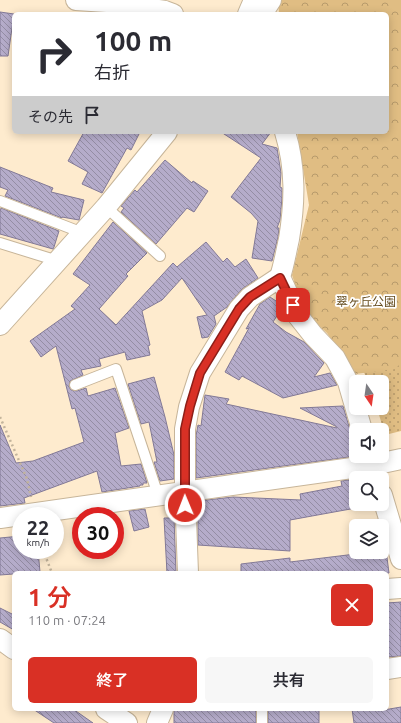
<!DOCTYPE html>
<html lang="ja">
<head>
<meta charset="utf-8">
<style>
	:root { --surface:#fff; --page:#f7f7f7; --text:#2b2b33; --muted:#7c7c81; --accent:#d93025 }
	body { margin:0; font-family:Ubuntu,"Noto Sans JP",sans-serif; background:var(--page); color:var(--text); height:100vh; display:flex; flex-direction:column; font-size:15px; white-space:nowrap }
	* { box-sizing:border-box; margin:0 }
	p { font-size:13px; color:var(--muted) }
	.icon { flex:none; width:22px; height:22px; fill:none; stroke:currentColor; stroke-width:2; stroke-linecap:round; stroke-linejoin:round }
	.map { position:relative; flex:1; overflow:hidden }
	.drawer { position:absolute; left:12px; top:571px; width:377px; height:140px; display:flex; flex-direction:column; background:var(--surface); border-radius:6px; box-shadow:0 2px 10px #0003 }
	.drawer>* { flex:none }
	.guide { position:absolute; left:12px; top:12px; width:377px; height:122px; border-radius:6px; box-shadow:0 2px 10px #0003; background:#fff; color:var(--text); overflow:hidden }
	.needle { width:26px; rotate:167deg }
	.fabs { position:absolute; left:349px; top:375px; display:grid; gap:8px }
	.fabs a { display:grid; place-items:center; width:40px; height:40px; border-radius:6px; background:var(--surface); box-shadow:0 2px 10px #0003; font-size:20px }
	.speed { position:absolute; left:12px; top:507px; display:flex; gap:8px; font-size:20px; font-weight:700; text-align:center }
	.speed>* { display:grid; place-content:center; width:52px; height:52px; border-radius:50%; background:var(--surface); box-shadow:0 2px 10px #0003; line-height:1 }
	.speed small { font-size:10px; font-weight:400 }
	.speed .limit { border:6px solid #d22; background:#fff; color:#111 }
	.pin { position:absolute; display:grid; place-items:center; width:34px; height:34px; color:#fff; margin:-17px; border-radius:8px; box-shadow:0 2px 6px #0006 }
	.me { position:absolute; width:44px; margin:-22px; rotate:359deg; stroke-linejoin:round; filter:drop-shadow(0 0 3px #0008) }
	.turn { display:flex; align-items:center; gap:14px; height:84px; padding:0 16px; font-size:18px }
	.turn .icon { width:52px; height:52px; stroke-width:2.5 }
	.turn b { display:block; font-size:28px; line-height:34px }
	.then { display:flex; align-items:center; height:38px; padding:0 16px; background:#0003; gap:8px; font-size:15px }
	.round { display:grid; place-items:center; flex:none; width:42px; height:42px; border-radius:6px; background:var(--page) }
	.headline { display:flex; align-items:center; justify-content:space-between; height:68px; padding:0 16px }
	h1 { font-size:24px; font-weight:600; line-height:30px; color:var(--accent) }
	.action { display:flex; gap:8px; margin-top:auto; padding:8px 16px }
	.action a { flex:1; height:46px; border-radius:6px; background:var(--accent); color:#fff; font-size:16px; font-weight:600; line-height:46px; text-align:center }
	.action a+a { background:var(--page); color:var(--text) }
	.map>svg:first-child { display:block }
	.grass { fill:url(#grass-dots) }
	.forest { fill:url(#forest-crowns) }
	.building { fill:url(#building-back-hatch); stroke:#827996 }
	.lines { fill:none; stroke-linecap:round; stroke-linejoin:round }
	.service-casing { stroke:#c7b599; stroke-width:12 }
	.minor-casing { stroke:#c7b599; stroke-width:22 }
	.path { stroke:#c3b49c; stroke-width:2.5; stroke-dasharray:2 3; stroke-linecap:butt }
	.service { stroke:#fff; stroke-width:10 }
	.minor { stroke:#fff; stroke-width:20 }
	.route-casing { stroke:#8d1f18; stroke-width:10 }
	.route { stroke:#d93025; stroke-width:7 }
	.labels { text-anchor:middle; stroke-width:3.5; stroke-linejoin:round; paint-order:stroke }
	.park-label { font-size:12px; fill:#664d1f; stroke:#fff }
</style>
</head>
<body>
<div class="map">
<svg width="401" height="723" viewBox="0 0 401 723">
	<defs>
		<pattern id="grass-dots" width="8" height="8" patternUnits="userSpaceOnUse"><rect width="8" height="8" fill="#e0bd83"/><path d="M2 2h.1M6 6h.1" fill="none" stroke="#b79a6b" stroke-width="1.8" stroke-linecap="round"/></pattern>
		<pattern id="forest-crowns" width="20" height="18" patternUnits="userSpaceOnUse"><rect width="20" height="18" fill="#e0bd83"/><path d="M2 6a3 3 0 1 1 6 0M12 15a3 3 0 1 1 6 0" fill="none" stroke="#b79a6b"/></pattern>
		<pattern id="building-back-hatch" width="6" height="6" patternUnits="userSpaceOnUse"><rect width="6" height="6" fill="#b5acca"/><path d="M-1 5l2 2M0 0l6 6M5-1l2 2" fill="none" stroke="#948da4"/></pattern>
	</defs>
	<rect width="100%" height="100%" fill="#feebce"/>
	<path class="grass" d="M401,253V431L385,435L377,408H382V382H368L356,353Z"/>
	<path class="forest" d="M278,0H401V363L395,369L355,374L327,333L304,312L292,275L309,205L297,132H387V14H279Z"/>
	<g class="building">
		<path d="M0,12L14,14L8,56H0Z"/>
		<path d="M84,132H140L131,150L127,148L102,193L82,184L88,172L68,161Z"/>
		<path d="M221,132H271L262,144L277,148L281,173L280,187L282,188V198L280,220L277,228H279L278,237L272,261L252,258L258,221L251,213L231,197L261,158Z"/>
		<path d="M165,160L192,183L193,181L208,191L194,212L187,208L156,244L121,212L124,208L121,206L135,190L137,192Z"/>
		<path d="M0,167L53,188L51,192L84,200L79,220L62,217V218L5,196L8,190L0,187Z"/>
		<path d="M1,208L59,231L54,247L53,249L0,234V212Z"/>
		<path d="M113,222L147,253L126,274L128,276L99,309L116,325L173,263L177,267L206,242L223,262L227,258L235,267L246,259L258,278L242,289L227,307L214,316L216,324L208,337L202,338L197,317L207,315L182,278L162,300L142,311L150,345L148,346L150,355L127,360L125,352L99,359L101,366L81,370L83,375L70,381L69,387L71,390L77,391L86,388L88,396L115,388L129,428L115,433L121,466L141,464L147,483H143V485H140V486L102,492L97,471L24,498L25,503L0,506V425L16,463L33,461L84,442L75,408L72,409L56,346L41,357L30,341L75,309L71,306L90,285L73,274Z"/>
		<path d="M270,297L279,303L282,308L273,322L286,332L304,342L324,363L314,377L330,373L337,385L283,398L242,376L239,380L225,372L249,328L246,329L260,304Z"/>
		<path d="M154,377L165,417L174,455V479L160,481L154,462H157L149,422L141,424L128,384Z"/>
		<path d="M205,395L229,399L226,404L337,428V427L300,408L343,406L350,430V441L356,440V456L196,478V436L198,425L201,426Z"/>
		<path d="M356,479V508L290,520V551L198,545V501L233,497L301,500L300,494L342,486L341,481Z"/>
		<path d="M145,509L149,527L134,531L129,511Z"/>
		<path d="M164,518H174L176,573H167Z"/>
		<path d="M21,536V550H38L40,572L0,575V538Z"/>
		<path d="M386,550L389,573H241V564L290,558V562L372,552H382V551Z"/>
		<path d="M401,602V656L387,657V603Z"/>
		<path d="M0,608L14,615V630L0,622Z"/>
		<path d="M401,707V723H354L352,709H378V711Z"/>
		<path d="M33,709H73L93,723H54Z"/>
		<rect x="174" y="709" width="82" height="14"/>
		<rect x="268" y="709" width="51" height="14"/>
	</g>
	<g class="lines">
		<g class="service-casing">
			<g id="service">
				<path d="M0,201L83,233"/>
				<path d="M106,207L160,256"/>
				<path d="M0,243L58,261"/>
				<path d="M75,385L116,369L158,495"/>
				<path d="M262,709V723"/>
			</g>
		</g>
		<g class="minor-casing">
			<g id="minor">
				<path d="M76,0L107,2L165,11L173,14"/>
				<path d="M248,14L254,0"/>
				<path d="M262,14L271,0"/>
				<path d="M285,132C296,168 295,202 289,239C286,252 284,265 280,277L298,316L313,335L335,358L348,382L362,430"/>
				<path d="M0,325L106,207L167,132"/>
				<path d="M382,495L401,559"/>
				<path d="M0,518L373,465L401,459"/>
				<path d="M188,573L185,491V429L189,407L200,373L239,309L250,297L280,277"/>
				<path d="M387,589L401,588"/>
				<path d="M0,639L14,649"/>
				<path d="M387,669L401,667"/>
				<path d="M106,709L127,723"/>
				<path d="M157,723L163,709"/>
			</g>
		</g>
		<g class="path">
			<path d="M0,417L27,479L31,497"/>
			<path d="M43,550L52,573"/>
		</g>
		<use href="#service" class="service"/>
		<use href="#minor" class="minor"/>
	</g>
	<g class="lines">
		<g class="route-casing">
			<path id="route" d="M185,505V429L190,406L200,373L239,309L250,297L280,278L293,305"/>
		</g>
		<use href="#route" class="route"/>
	</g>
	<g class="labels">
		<g class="park-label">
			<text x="366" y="306">翠ヶ丘公園</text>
		</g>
	</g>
</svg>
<div class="fabs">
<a><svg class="needle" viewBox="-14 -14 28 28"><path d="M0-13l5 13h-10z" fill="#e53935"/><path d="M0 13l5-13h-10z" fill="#7c7c81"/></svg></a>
<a><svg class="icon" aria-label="sound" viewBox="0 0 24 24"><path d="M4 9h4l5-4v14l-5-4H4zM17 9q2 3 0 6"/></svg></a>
<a><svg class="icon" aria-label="search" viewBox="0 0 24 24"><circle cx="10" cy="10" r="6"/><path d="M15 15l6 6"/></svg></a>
<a><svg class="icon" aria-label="layers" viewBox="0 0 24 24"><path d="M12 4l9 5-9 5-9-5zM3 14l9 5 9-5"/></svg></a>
</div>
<div class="speed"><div>22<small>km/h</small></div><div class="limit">30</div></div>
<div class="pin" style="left:293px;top:305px;background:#d93025"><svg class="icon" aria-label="arrive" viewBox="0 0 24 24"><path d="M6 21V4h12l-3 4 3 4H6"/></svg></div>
<svg class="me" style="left:185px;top:505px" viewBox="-20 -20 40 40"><circle r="17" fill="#d93025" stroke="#fff" stroke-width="3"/><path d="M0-11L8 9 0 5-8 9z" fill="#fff"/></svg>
<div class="guide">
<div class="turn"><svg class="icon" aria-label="right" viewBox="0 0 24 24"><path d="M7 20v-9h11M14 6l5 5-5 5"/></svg><div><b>100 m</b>右折</div></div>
<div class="then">その先<svg class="icon" aria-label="arrive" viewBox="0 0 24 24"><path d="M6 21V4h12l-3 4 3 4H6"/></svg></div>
</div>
<section class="drawer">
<div class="headline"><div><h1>1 分</h1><p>110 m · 07:24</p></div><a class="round" style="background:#d93025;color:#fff"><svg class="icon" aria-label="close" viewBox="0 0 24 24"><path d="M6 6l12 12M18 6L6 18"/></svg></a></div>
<div class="action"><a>終了</a><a>共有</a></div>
</section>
</div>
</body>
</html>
